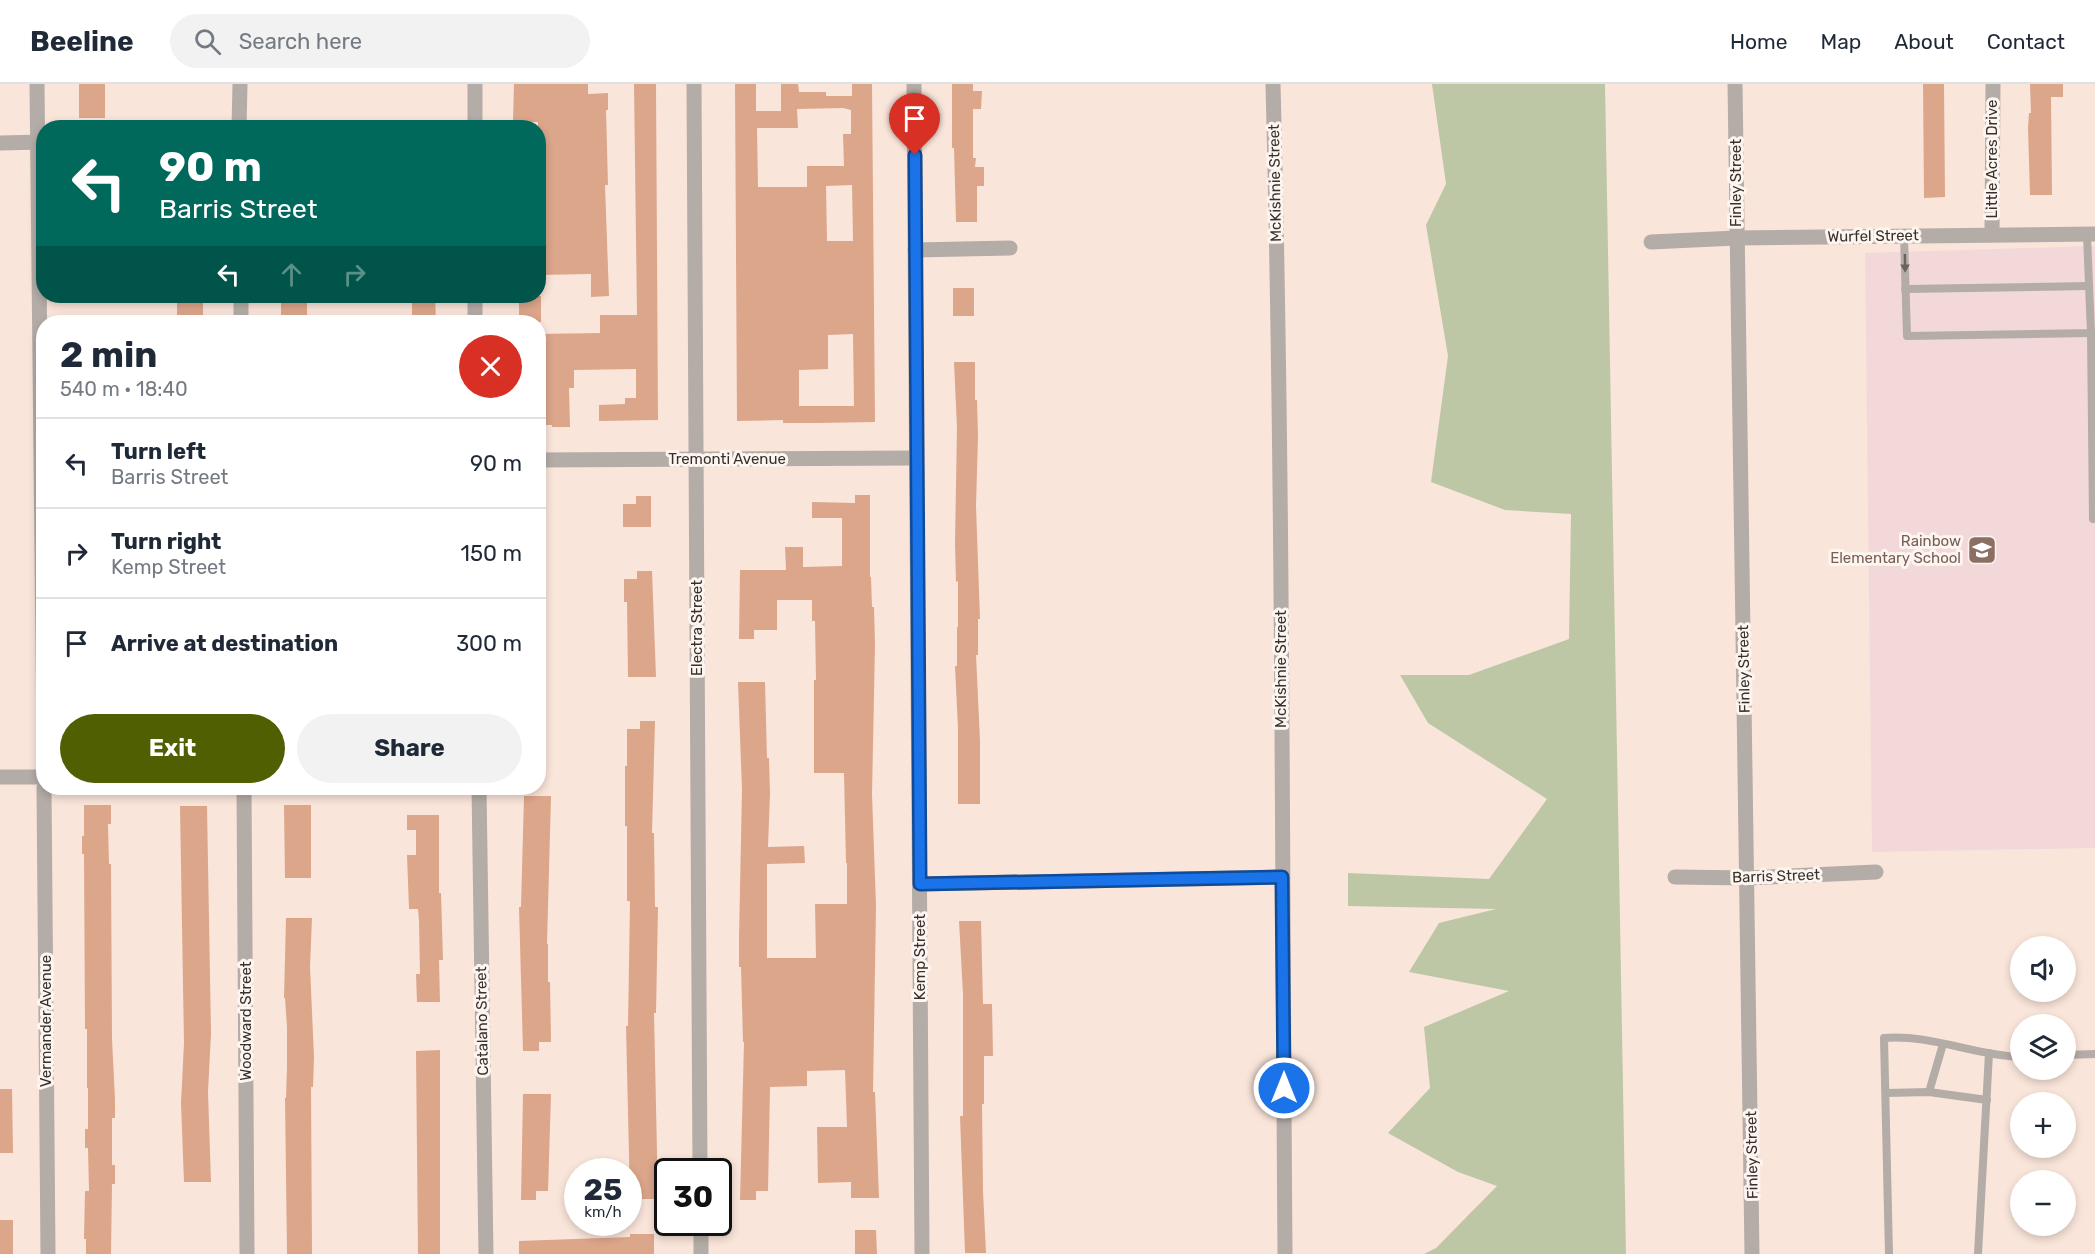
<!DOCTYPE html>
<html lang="en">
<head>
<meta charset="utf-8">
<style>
	:root { --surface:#fff; --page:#f2f2f3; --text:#1f2937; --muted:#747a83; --line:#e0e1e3; --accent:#4f5f01 }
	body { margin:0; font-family:Rubik,sans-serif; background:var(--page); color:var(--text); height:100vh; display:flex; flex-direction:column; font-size:22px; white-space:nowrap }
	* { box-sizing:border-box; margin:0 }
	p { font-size:20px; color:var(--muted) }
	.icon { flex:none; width:33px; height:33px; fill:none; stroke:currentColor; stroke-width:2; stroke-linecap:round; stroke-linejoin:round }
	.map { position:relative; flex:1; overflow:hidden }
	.sheet { position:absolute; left:36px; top:231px; width:510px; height:480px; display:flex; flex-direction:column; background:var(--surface); border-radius:24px; box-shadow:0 3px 9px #0003 }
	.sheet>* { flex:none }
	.top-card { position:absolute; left:36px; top:36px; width:510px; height:183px; border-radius:24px; box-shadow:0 3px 9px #0003; background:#00695c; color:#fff; overflow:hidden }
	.buttons { position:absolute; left:2010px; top:852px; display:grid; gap:12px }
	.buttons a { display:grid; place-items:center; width:66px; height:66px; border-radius:50%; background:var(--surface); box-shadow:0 3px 9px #0003; font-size:30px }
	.speed { position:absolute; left:564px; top:1074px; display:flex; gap:12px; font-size:30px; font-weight:700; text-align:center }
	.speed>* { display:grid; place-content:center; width:78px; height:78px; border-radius:50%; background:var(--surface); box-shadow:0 3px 9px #0003; line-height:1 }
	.speed small { font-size:15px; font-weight:400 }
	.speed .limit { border:3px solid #111; border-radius:9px; background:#fff; color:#111 }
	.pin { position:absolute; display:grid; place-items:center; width:51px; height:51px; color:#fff; margin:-62px -26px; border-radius:50% 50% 50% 0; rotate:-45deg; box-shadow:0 0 6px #0007 }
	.pin .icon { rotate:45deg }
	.me { position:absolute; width:66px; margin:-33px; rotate:0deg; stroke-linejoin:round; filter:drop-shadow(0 0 4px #0008) }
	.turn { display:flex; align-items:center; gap:21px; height:126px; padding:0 24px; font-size:27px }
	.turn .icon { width:78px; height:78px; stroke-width:2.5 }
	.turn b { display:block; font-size:42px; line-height:51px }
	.lanes { display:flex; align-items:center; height:57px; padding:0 24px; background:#0003; justify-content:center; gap:30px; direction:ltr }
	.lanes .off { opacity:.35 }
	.round { display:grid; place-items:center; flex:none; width:63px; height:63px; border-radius:32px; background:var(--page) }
	.head { display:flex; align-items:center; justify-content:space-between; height:102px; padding:0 24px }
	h1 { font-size:36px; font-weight:700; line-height:45px }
	.primary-button { display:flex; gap:12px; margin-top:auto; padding:12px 24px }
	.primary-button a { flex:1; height:69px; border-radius:36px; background:var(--accent); color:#fff; font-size:24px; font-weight:700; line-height:69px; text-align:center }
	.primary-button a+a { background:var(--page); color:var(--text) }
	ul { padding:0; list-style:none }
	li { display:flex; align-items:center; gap:18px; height:90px; padding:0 24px; border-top:2px solid var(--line) }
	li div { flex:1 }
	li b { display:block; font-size:22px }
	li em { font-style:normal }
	header { display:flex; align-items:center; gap:36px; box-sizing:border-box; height:84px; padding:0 30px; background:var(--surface); border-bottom:2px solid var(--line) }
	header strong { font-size:28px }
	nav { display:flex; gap:33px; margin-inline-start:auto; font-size:21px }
	.search { width:420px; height:54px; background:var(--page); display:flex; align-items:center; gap:15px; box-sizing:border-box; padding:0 21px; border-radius:33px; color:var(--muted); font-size:22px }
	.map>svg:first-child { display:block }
	.education { fill:#f3d8da }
	.green { fill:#bdc7a6 }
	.building { fill:#dca68a; fill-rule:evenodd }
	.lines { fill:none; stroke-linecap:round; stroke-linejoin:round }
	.lane { stroke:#b4aca7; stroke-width:8 }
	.street { stroke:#b4aca7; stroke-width:15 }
	.oneway { fill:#6a625d }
	.route-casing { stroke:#114b97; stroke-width:15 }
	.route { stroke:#1a73e8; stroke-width:10 }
	.labels { text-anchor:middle; stroke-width:6; stroke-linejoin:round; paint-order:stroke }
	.street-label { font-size:15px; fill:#38302c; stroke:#fdf5f0 }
	.education-label { font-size:15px; fill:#785e54; stroke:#fdf5f0; text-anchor:end }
</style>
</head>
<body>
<header>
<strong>Beeline</strong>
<div class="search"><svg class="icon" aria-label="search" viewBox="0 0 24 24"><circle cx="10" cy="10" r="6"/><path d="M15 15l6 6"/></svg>Search here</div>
<nav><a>Home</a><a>Map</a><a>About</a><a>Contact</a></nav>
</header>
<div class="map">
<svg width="2095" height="1170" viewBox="0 0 2095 1170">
	<rect width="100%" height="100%" fill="#fae5da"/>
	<path class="education" d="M2095,162V764L1872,768L1865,169Z"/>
	<path class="green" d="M1432,0H1605L1626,1170H1424L1436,1164L1497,1102L1458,1088L1388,1049L1430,1004L1424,943L1509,907L1409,888L1439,839L1496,825L1348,822V789L1489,795L1547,715L1428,639L1400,591H1469L1569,555L1571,430L1505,426L1431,398L1448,272L1426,141L1446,100Z"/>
	<g class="building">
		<rect x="79" y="0" width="26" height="34"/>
		<path d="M514,0H588V10L608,9V26H606L608,101H605L609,212L591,213V190L538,191V38H513Z"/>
		<path d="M634,0H656L658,336L599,337V321L625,320V314H636V285L574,286V304H569L570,343H552V341H538V250L600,249V231H637Z"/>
		<path d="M735,0H756V27H781V0H798L799,8H826V12H852V0H872L875,338L816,339H783V336L737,337ZM843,24L851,26V50H843L844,82H807V103H758L757,44H798L797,25ZM852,101L853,157H827L826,102ZM853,250L854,322H799V286L828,285V251Z"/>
		<path d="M952,0H973V7H982L981,25H973V74H976L975,83H984V102H977V138H956L954,64H952Z"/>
		<path d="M1923,0H1944L1945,113L1924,114Z"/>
		<path d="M2030,0H2063V13H2051L2052,111H2030L2028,44L2029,29H2031Z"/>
		<rect x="953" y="204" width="21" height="28"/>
		<rect x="177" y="212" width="26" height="26"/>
		<rect x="281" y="212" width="26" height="26"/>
		<path d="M412,212H435L436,238H412Z"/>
		<rect x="519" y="212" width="22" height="26"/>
		<path d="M954,278H975V316H977L978,352L976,422L980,535H978V571H976L980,657V720H958V645L955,582H957V543H958V497L956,498L955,459L957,344Z"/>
		<path d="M855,411H870V493H871L872,523H874L875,560L872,710L876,822L873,1008H875L879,1114H851V1098L818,1099L817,1043H847L845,986L807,987V1002L770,1003L768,1107H756V1116H740L744,958H743L741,883H739V854L742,706L738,598H765L767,674H769L770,710L768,763L804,762L805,779L767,780V874H816L815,820H847V779H846L844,689H814V596H816L815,537H812V516H777V546H754V555H739L740,486H786L785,463H803V483L842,482V434H812V418L855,419Z"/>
		<path d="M636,412H651V443H623V420H636Z"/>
		<path d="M637,487H652L656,593H628L627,518H624V495H637Z"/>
		<path d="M640,637H655L652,749H654L655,823H658L656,929H654L658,1115H630L626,942H628L630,817H627V742H625V682H627V645H640Z"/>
		<path d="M524,712H551L547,860H548V898H550L551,958H539V967H523L519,823H521Z"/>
		<path d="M84,721H111V740H108L109,780H111L112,955L115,1015V1034H112V1081H115V1100H112L111,1170H86V1155H84L85,1107H89L88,1064H85V1045H88V1004H87V945H85L84,770H82V752H84Z"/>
		<path d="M284,721H311V794H285Z"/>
		<path d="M180,722H207L211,949L208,1008L211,1098H184L181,1019L184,959Z"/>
		<path d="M407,731H439V809H441L443,876H439L440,918H417L416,890H420L419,837L418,825H409L407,771H416V746H407Z"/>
		<path d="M286,834H312L310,883L314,973L313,1003H311L312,1170H287L285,1014H286L287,984V943L285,914H284Z"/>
		<path d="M959,837H981L983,920H992L993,972H984V1020H982L983,1107L986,1169H965L960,1032H963V910Z"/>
		<path d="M440,966V1170H418L416,967Z"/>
		<path d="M0,1005H12L13,1069H0Z"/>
		<path d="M523,1010H551L548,1107H536V1116H521Z"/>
		<rect x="0" y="1136" width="13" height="34"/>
		<path d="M855,1146H876L877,1170H855Z"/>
		<path d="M630,1150H654V1170H519V1157L630,1153Z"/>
	</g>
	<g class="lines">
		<g class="lane">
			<path d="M1904,152L1907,252L2091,249L2087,151"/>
			<path d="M1905,205L2088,202"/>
			<path d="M2091,249L2093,435"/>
			<path d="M2066,971L2095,970"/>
			<path d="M1929,1008L1943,960"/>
			<path d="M1886,1009L1929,1008L1987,1016"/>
			<path d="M1889,1170L1884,954C1930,950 1974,971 2020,973"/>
			<path d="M1978,1170L1989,969"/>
		</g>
		<g class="street">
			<path d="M37,0L44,652"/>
			<path d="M475,0V44"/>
			<path d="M694,0L700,1088"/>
			<path d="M914,0L922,1170"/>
			<path d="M1273,0C1283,390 1282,780 1285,1170"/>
			<path d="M1735,0L1752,1170"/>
			<path d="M239,44L240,0"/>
			<path d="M0,59L44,58"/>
			<path d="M1992,150L1993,0"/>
			<path d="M1651,158L1736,154L2095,150"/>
			<path d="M915,166L1010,164"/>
			<path d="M241,212V238"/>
			<path d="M475,238V212"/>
			<path d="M538,376L916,374"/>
			<path d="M0,693H44"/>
			<path d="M44,704L48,1170"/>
			<path d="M244,704L247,1170"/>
			<path d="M479,704L486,1170"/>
			<path d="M1675,793L1748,794L1876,788"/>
			<path d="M920,800L1282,793"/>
			<path d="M701,1138V1170"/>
		</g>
	</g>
	<defs><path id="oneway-solid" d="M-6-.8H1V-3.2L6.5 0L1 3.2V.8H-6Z" transform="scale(1.5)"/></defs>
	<use class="oneway" href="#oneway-solid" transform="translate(1905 179) rotate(89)"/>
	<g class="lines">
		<g class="route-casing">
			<path id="route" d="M915,71L920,800L1282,793L1284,1004"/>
		</g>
		<use href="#route" class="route"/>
	</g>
	<defs>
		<g id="school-square" transform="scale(1.5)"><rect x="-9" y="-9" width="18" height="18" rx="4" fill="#8d6e63" stroke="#fdf5f0"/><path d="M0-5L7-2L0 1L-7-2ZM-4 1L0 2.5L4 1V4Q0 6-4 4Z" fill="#fff"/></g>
	</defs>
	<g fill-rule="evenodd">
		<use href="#school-square" x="1982" y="466"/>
	</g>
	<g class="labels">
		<g class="street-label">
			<text transform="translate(1992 75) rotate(-90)" y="5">Little Acres Drive</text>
			<text transform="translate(1275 99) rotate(-91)" y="5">McKishnie Street</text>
			<text transform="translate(1736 99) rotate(-90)" y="5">Finley Street</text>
			<text transform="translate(1873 152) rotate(-1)" y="5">Wurfel Street</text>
			<text x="727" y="380">Tremonti Avenue</text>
			<text transform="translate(697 544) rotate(-90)" y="5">Electra Street</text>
			<text transform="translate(1281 585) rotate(-90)" y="5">McKishnie Street</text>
			<text transform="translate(1744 585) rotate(-91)" y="5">Finley Street</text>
			<text transform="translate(1776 792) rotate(-2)" y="5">Barris Street</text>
			<text transform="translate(920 873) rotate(-90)" y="5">Kemp Street</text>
			<text transform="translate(46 937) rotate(-90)" y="5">Vermander Avenue</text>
			<text transform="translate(246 937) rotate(-90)" y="5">Woodward Street</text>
			<text transform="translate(482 937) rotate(-91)" y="5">Catalano Street</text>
			<text transform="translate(1752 1071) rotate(-91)" y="5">Finley Street</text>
		</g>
		<g class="education-label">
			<text x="1961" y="462">Rainbow<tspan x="1961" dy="17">Elementary School</tspan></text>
		</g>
	</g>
</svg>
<div class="buttons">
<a><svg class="icon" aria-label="sound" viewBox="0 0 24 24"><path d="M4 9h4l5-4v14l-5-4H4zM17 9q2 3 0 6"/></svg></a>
<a><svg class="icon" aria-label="layers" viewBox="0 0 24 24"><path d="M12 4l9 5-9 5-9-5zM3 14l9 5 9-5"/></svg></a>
<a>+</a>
<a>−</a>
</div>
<div class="speed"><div>25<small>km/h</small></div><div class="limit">30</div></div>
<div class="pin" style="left:915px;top:71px;background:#d93025"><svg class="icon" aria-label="arrive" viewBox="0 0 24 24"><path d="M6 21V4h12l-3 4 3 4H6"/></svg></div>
<svg class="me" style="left:1284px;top:1004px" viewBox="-20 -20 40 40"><circle r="17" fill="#1a73e8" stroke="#fff" stroke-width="3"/><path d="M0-11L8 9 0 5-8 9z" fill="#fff"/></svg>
<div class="top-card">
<div class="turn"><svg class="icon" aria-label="left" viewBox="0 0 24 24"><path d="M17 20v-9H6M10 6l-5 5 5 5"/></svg><div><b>90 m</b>Barris Street</div></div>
<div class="lanes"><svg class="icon" aria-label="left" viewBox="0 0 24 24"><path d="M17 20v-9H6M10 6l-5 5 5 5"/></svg><svg class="icon off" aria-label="ahead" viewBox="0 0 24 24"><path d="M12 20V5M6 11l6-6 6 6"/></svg><svg class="icon off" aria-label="right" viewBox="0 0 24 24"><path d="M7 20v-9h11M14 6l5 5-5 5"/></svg></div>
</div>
<section class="sheet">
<div class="head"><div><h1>2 min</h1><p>540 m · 18:40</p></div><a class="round" style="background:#d93025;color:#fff"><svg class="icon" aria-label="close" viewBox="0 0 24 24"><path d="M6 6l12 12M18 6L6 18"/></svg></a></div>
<ul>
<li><svg class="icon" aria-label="left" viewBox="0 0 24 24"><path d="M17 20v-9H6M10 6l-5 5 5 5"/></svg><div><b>Turn left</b><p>Barris Street</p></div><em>90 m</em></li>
<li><svg class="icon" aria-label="right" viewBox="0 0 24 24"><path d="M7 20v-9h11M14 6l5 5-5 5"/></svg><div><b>Turn right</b><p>Kemp Street</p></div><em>150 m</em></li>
<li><svg class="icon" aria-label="arrive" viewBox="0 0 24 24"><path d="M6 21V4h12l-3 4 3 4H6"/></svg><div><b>Arrive at destination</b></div><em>300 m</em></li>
</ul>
<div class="primary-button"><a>Exit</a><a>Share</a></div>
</section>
</div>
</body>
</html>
